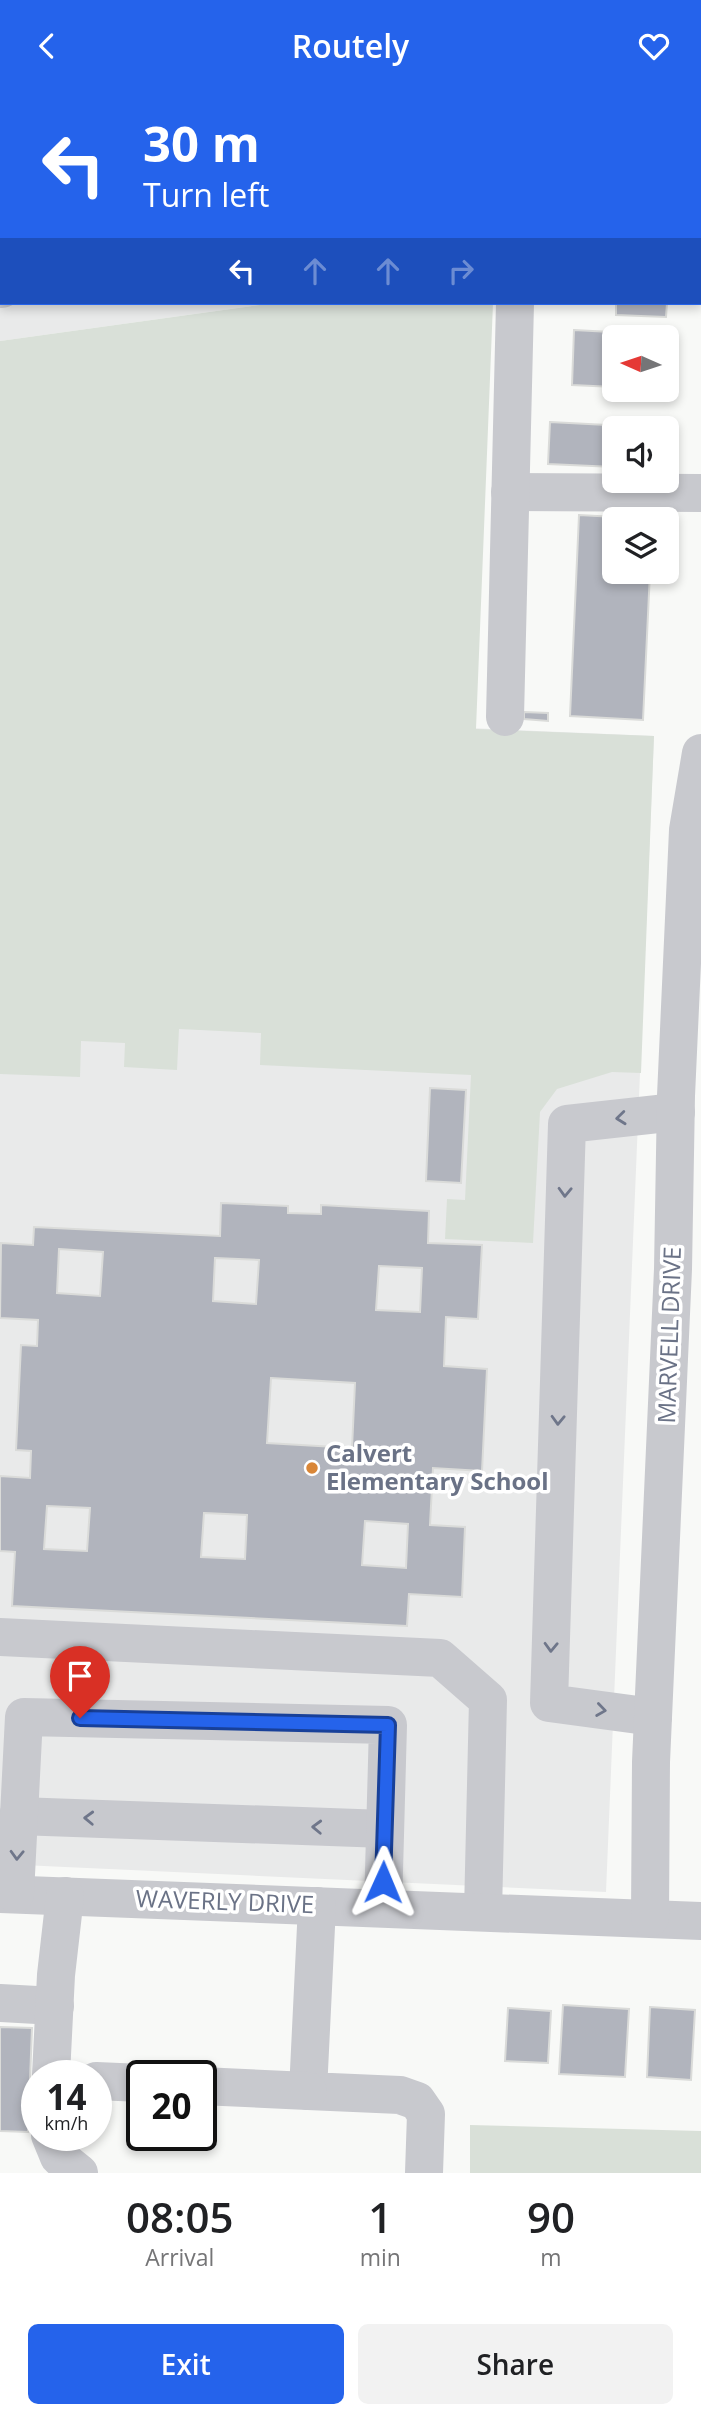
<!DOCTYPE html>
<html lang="en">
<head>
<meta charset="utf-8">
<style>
	:root { --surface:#fff; --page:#f2f2f2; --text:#202124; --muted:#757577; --accent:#2563eb }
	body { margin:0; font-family:"Open Sans",sans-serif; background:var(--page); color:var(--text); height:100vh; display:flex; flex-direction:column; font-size:26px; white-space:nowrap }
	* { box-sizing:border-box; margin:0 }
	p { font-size:23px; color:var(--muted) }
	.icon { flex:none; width:38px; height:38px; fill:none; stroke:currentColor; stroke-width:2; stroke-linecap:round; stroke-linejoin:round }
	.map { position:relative; height:2082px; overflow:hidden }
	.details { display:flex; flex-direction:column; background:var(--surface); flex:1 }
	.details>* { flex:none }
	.top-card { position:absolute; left:0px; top:0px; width:702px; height:214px; box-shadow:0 4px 10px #0003; background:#2563eb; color:#fff; overflow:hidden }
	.needle { width:46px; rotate:273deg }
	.tools { position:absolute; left:602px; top:234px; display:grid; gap:14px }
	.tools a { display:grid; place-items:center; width:77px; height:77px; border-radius:10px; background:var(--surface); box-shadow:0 4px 10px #0003; font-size:35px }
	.speed { position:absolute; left:21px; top:1969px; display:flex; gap:14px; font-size:35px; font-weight:700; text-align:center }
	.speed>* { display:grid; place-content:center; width:91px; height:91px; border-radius:50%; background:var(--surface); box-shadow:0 4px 10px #0003; line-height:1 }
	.speed small { font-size:18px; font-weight:400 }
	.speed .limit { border:4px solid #111; border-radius:10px; background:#fff; color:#111 }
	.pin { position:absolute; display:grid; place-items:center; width:60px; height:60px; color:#fff; margin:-72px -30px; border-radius:50% 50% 50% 0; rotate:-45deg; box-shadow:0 0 7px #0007 }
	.pin .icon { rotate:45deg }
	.me { position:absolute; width:77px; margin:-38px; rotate:1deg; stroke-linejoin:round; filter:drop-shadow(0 0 5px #0008) }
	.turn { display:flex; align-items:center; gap:24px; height:147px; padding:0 28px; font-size:32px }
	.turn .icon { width:91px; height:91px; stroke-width:2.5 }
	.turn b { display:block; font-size:49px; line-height:60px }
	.lanes { display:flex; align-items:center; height:66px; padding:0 28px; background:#0003; justify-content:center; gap:35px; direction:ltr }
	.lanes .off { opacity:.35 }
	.eta { display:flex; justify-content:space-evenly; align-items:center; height:119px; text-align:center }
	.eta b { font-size:42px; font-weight:600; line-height:49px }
	.action { display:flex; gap:14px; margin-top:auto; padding:14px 28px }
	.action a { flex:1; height:80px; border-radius:10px; background:var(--accent); color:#fff; font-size:28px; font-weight:600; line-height:80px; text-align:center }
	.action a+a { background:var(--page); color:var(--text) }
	header { display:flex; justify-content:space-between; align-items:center; height:91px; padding:0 28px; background:var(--accent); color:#fff; font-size:32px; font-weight:600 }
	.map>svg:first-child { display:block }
	.built { fill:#e9eaea }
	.green { fill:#d9e0d8 }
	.building { fill:#b1b4bd; stroke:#dadbd9; stroke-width:2; fill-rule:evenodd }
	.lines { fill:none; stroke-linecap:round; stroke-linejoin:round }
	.minor { stroke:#c8c9ce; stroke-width:38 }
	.oneway { stroke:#6f768a }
	.route-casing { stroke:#184099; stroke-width:18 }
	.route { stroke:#2563eb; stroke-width:12 }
	.poi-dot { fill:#d98637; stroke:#fff; stroke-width:2.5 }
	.labels { text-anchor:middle; stroke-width:7; stroke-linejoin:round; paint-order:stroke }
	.street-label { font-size:24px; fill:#6a7286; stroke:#fff }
	.poi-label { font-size:24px; font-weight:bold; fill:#6a7286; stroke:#fff; text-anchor:start }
</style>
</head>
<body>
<header><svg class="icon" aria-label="back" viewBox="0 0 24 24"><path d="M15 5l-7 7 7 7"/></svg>Routely<svg class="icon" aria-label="heart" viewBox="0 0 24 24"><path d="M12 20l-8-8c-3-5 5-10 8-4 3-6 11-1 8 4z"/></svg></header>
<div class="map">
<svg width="701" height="2082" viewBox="0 0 701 2082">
	<rect width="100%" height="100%" fill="#f8f9f7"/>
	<g class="built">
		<path d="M0,0H501V2H2V212H274L0,250Z"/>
		<path d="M0,617L654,645L606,1801L0,1773Z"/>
	</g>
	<g class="green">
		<path d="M274,212H493L476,638L654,645L641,982L612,981L557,998L540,1021L533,1152L445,1148L447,1108L465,1109L471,984L260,974L261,942L179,938L177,979L124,976L125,952L81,950L80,986L0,983V250Z"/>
		<path d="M470,2034L701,2040V2082H470Z"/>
	</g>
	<g class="building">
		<path d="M0,0H292L2,2V43H0Z"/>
		<path d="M616,212H667L666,226L616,224Z"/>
		<path d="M574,239L666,244V247H614V296L572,294Z"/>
		<path d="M550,331L664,337V338H614V376L548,373Z"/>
		<path d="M579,424L652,428L614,429V481H650L643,629L570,625Z"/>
		<path d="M524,621L548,622V630L524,628Z"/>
		<path d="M430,997L466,999L461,1092L426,1090Z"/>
		<path d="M221,1112L288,1115V1122L321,1123V1114L429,1120L428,1152L482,1154L478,1228L446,1226L444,1275L487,1278L482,1380L433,1377L430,1434L465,1436L462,1506L409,1503L407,1535L12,1515L15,1461L0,1460V1385L30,1387L31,1360L16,1359L21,1254L37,1255L38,1229L0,1227L1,1152L33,1154L34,1136L220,1145ZM59,1158L103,1161L100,1205L57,1202ZM215,1167L259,1169L256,1213L213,1210ZM379,1175L422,1177L420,1221L376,1219ZM271,1287L355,1292L352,1357L267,1352ZM47,1415L90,1417L87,1460L44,1458ZM204,1422L247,1424L245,1468L201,1466ZM365,1430L408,1433L406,1477L362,1474Z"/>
		<path d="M563,1914L629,1918L625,1986L559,1983Z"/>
		<path d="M650,1916L695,1919L691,1989L647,1986Z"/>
		<path d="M508,1917L551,1920L548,1972L505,1970Z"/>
		<path d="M0,1936L32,1937L28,2041L0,2040Z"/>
	</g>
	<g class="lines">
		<g class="minor">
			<path d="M438,0L439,2"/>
			<path d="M469,2V0"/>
			<path d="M521,2V0"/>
			<path d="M0,198H2"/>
			<path d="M510,401L701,402"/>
			<path d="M505,626L515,212"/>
			<path d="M0,1546L440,1567L488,1609L483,1821"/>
			<path d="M653,1626L549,1612L567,1033L676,1021"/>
			<path d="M18,1725L385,1738"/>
			<path d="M0,1803L701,1830"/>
			<path d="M15,1803L24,1626L388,1634L383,1817"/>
			<path d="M317,1815L308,2000L400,2004L417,2010L426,2023L424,2082"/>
			<path d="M650,1827L651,1671L673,1178L676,1005L688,739L701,662"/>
			<path d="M0,1912L55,1915"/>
			<path d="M51,1984L56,1884L65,1805"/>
			<path d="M96,1990L142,1992"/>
			<path d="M201,1995L308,2000"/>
			<path d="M50,2044L59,2066L79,2082"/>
		</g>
	</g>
	<defs><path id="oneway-chevron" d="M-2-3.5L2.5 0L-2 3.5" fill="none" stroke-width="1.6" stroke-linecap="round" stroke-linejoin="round" transform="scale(1.75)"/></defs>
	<g class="oneway">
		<use href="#oneway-chevron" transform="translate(621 1027) rotate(174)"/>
		<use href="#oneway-chevron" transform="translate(565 1101) rotate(92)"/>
		<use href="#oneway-chevron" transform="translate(558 1329) rotate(92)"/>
		<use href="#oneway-chevron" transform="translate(551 1556) rotate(92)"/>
		<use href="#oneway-chevron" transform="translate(601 1619) rotate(8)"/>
		<use href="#oneway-chevron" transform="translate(89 1727) rotate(-178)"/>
		<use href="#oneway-chevron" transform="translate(317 1736) rotate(-178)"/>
		<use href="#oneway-chevron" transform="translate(17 1764) rotate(92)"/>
	</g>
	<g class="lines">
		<g class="route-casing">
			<path id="route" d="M80,1627L388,1634L383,1791"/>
		</g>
		<use href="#route" class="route"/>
	</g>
	<circle class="poi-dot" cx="312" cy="1377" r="7"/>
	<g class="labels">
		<g class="street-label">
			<text transform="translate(670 1244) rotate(-88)" y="8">MARVELL DRIVE</text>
			<text transform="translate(225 1811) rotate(2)" y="8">WAVERLY DRIVE</text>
		</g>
		<g class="poi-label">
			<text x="326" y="1371">Calvert<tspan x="326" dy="28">Elementary School</tspan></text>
		</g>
	</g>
</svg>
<div class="tools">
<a><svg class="needle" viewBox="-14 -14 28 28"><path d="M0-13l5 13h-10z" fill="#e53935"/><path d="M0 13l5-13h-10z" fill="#757577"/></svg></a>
<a><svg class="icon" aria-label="sound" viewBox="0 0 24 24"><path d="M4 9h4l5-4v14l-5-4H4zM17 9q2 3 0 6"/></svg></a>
<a><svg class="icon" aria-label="layers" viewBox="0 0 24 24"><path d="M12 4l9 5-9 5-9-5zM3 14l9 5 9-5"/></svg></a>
</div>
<div class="speed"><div>14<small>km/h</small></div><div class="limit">20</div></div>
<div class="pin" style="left:80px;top:1627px;background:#d93025"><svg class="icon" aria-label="arrive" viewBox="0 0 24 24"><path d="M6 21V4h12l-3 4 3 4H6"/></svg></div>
<svg class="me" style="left:383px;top:1791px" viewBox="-20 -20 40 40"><path d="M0-17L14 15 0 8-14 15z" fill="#2563eb" stroke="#fff" stroke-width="4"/></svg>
<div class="top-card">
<div class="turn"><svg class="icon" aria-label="left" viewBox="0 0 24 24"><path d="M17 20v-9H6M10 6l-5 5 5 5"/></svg><div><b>30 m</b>Turn left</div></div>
<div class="lanes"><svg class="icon" aria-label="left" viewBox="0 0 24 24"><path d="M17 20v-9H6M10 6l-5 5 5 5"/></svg><svg class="icon off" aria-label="ahead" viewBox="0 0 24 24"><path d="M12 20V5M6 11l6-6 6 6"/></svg><svg class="icon off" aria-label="ahead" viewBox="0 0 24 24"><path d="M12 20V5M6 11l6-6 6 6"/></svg><svg class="icon off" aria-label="right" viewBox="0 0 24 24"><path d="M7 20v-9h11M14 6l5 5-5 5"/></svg></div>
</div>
</div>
<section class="details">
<div class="eta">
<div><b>08:05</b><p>Arrival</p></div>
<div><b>1</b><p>min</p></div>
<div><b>90</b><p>m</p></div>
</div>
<div class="action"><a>Exit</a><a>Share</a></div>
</section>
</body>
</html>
